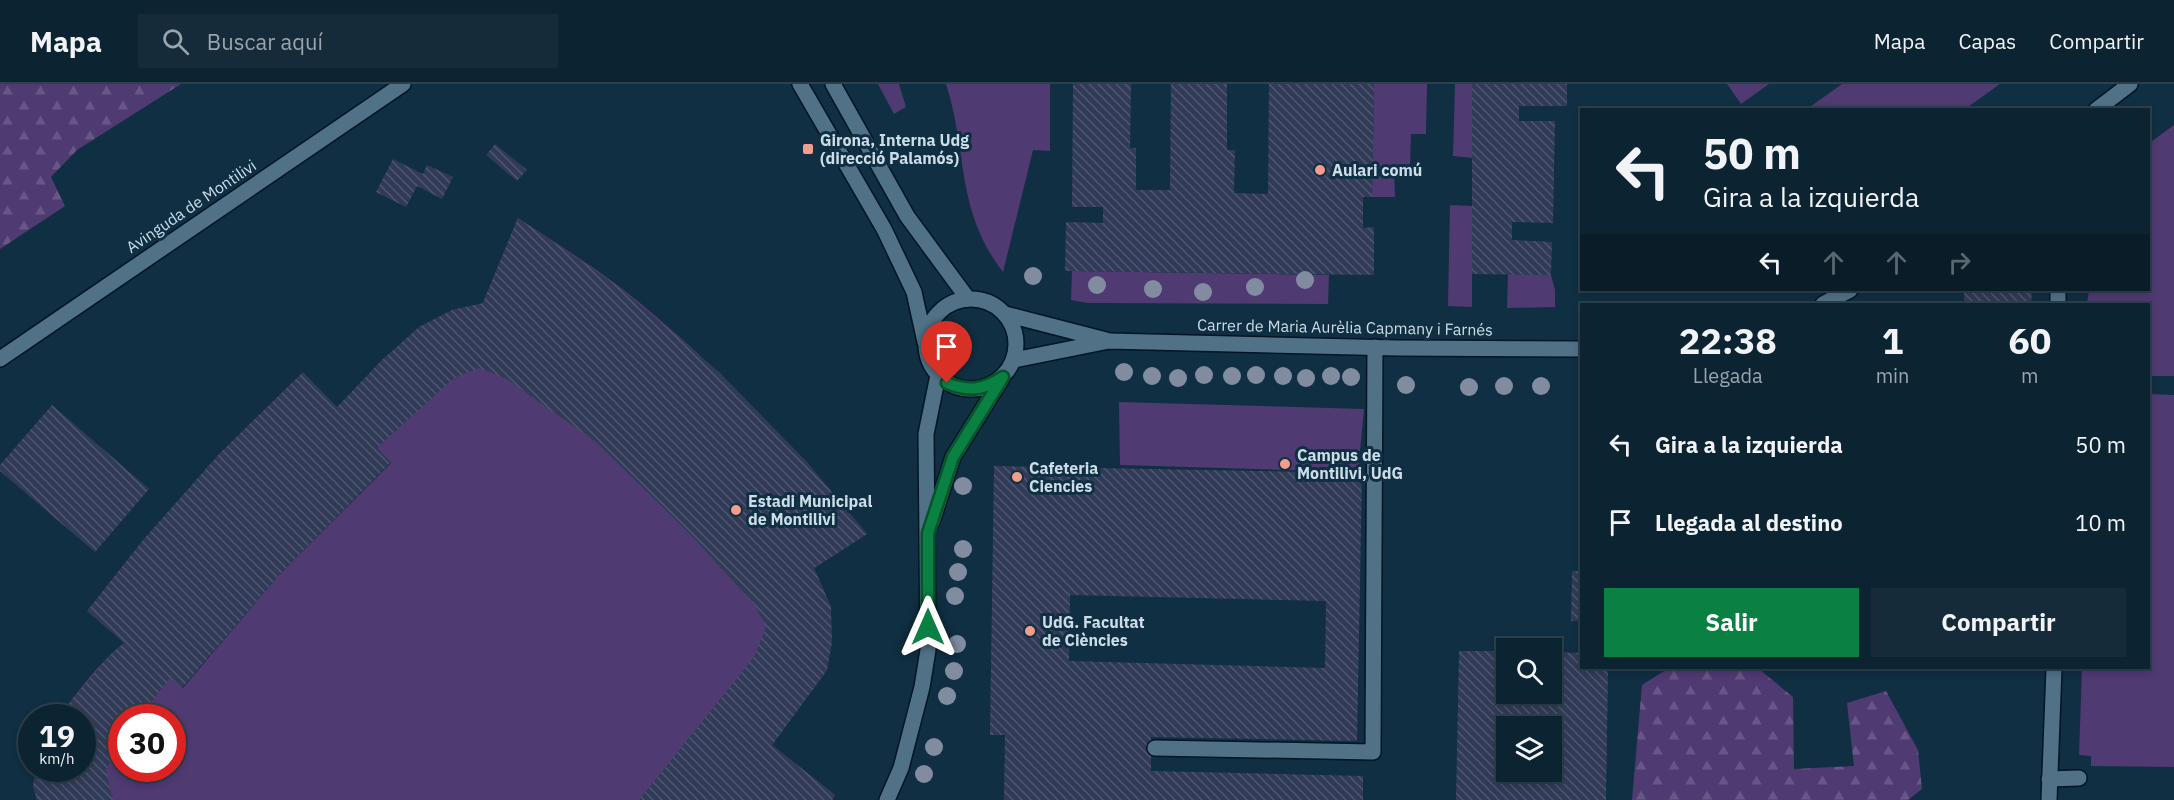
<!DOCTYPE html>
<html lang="es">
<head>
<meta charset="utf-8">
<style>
	:root { --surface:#0c2332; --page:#152b3a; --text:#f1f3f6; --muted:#9aa4ac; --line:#2c404d; --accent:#0b8043 }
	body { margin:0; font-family:"IBM Plex Sans",sans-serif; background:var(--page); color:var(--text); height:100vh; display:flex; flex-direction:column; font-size:22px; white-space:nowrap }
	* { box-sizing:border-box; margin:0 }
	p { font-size:20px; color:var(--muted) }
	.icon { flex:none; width:33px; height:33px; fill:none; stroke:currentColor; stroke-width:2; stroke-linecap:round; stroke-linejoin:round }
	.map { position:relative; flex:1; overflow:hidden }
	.details { position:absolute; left:1580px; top:219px; width:570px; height:366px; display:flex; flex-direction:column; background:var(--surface); border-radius:0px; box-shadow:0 3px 9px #0003,0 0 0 2px var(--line) }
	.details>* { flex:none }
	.banner { position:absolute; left:1580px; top:24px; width:570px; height:183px; border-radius:0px; box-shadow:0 3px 9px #0003,0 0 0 2px var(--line); background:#0c2332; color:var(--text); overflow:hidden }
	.buttons { position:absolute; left:1496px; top:554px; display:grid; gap:12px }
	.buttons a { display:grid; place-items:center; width:66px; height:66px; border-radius:0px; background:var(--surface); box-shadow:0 3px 9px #0003,0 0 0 2px var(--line); font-size:30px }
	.speed { position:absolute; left:18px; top:620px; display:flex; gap:12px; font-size:30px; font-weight:700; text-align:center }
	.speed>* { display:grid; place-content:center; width:78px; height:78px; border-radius:50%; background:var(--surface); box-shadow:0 3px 9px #0003,0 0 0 2px var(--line); line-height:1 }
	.speed small { font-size:15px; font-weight:400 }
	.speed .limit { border:9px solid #d22; background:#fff; color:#111 }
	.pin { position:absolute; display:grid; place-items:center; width:51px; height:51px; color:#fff; margin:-62px -26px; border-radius:50% 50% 50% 0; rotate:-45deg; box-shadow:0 0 6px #0007 }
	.pin .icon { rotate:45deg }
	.me { position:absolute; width:66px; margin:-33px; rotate:0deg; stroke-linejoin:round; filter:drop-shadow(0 0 4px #0008) }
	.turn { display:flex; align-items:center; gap:21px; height:126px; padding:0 24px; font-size:27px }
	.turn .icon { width:78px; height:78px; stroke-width:2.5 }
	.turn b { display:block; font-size:42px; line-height:51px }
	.lanes { display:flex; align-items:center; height:57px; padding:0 24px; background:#0003; justify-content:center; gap:30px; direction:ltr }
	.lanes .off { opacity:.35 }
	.eta { display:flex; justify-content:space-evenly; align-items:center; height:102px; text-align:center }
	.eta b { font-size:36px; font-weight:800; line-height:42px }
	.action { display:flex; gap:12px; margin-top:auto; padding:12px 24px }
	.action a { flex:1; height:69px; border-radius:0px; background:var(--accent); color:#fff; font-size:24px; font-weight:800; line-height:69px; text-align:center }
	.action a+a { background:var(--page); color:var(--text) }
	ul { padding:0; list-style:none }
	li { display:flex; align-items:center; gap:18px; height:78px; padding:0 24px }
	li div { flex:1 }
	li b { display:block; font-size:22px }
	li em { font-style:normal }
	header { display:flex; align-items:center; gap:36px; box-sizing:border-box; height:84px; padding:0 30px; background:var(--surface); border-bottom:2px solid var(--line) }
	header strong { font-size:28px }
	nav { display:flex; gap:33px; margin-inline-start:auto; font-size:21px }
	.search { width:420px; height:54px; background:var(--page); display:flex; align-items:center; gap:15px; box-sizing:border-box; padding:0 21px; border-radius:0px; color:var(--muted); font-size:22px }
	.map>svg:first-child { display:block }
	.grass { fill:#4f3a72; fill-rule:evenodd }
	.forest { fill:url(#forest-firs) }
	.building { fill:url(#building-back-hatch); fill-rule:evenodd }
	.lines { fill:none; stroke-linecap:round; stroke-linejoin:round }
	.minor-casing { stroke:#011624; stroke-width:18 }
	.minor { stroke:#517187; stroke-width:15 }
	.tree { fill:#828ca1 }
	.route-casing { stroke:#07532c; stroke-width:15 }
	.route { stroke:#0b8043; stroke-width:10 }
	.poi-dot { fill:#f49d8c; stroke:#102f42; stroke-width:2 }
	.labels { text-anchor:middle; stroke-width:6; stroke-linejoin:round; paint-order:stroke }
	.poi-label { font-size:16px; font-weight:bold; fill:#ccdde9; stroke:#102f42; text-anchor:start }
	.street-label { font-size:16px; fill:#ccdde9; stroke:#102f42 }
</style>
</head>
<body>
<header>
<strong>Mapa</strong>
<div class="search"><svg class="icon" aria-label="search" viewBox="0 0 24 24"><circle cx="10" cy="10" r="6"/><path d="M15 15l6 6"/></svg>Buscar aquí</div>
<nav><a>Mapa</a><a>Capas</a><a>Compartir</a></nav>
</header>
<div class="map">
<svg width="2174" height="716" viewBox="0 0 2174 716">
	<defs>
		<pattern id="forest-firs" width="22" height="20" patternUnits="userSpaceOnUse" patternTransform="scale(1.5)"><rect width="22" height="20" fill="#4f3a72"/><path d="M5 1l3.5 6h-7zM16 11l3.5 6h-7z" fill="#675686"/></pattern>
		<pattern id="building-back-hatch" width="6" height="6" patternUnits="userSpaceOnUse" patternTransform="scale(1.5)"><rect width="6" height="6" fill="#313b57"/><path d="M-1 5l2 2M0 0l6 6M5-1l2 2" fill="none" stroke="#4e576f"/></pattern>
	</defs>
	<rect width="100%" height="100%" fill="#102f42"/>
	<g class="grass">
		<path d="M878,0H899L906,23L894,30Z"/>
		<path d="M946,0H1050V67L1033,66L1003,188C955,126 968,68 946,0Z"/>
		<path d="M1374,0H1427L1426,50H1411L1410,84L1394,85L1395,113H1372Z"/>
		<path d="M1455,0H1472V74L1453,72Z"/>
		<path d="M1727,0H1769L1741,20Z"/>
		<path d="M1842,0H2000L1965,25H1807Z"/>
		<path d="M2174,41V292H2148V220H2087L2089,206H2148V60Z"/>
		<path d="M1450,121L1472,122V223L1448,222Z"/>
		<path d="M518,134C552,157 587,178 620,203C712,275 792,361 867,450L814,484L831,523L827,586L772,661L835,711L832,716H37L33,701L37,684H82V633H60C78,606 99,579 124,559L183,604L278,492L391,379L377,364L483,219ZM122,633H172V684H122Z"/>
		<path d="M1072,187L1329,191L1328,220L1088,219L1071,216Z"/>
		<path d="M1508,190L1551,191L1555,206V223L1507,224Z"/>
		<path d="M2148,310L2174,311V683L2091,682V672L2079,671L2082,584H2148Z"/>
		<path d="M1119,318L1364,325L1358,388L1120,381Z"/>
	</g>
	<g class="forest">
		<path d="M0,0H181L77,66L51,93L65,122L0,165Z"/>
		<path d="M1669,584L1759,585L1793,613L1794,685L1854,682L1847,619L1886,607L1918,666L1922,705L1908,716H1632L1642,601Z"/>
	</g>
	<g class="building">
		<path d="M1073,0H1131L1130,64H1136V106H1170L1171,0H1227V66H1235L1234,109L1268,110L1269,0H1374L1372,113H1363V144L1374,143V191L1065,187L1066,138L1103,139V123H1072Z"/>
		<path d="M1472,0H1567V22H1519V37H1555L1553,139L1512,138V156L1552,158L1551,191L1472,190Z"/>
		<path d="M495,60L527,86L517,97L486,71Z"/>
		<path d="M393,75L423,90L427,81L453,93L442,115L417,102L406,123L376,108Z"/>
		<path d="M518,134L619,203L720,289L807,378L867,450L814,484L831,523L832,558L827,586L772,661L835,711L832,716H639L754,573L766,543L754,520L689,449L596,358L505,294L479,284L454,294L377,364L391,378L278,492L182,604L170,594L140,633H122V657L106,686L113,716H37L33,701L37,684H82V633H60L72,615L110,571L124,559L87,527L143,456L220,369L303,288L337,323L382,276L419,243L452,226L483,219Z"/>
		<path d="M1964,206H2032L2031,220H1964Z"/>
		<path d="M52,321L149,405L95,468L0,387V381Z"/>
		<path d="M994,382L1362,389L1357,657L1151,653V687L1363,692V716H1004L1005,651H990ZM1070,511L1326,517L1325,584L1069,577Z"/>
		<path d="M1572,487H1581V537H1571Z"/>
		<path d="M1459,567H1506V609H1551V568L1581,569V584H1608L1606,716H1456ZM1506,642H1551V687H1506Z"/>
	</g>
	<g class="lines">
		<g class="minor-casing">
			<g id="minor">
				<path d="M800,0L884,145L914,208L925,258"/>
				<path d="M833,0L907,132L968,215"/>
				<path d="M2096,26L2130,0"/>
				<circle cx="971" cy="260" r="45"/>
				<path d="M1823,220L1850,206"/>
				<path d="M2058,220V206"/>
				<path d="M1005,230L1106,256"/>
				<path d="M0,275L403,0"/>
				<path d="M1014,276L1109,257L1398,264L1581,265"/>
				<path d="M932,438L953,373L1001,296"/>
				<path d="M1155,664L1373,668L1375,263"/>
				<path d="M2049,695L2079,694"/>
				<path d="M887,716L901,684L922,603L928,566L926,350L938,291"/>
				<path d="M2049,716L2054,584"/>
			</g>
		</g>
		<use href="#minor" class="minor"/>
	</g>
	<g class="tree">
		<circle cx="1033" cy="192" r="9"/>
		<circle cx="1305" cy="196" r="9"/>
		<circle cx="1097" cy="201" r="9"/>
		<circle cx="1255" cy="203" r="9"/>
		<circle cx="1153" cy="205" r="9"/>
		<circle cx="1203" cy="208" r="9"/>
		<circle cx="1124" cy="288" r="9"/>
		<circle cx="1204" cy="291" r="9"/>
		<circle cx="1256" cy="291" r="9"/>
		<circle cx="1152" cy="292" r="9"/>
		<circle cx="1232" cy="292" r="9"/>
		<circle cx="1283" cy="292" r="9"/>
		<circle cx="1331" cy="292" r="9"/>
		<circle cx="1351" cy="293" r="9"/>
		<circle cx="1178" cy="294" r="9"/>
		<circle cx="1306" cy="294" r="9"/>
		<circle cx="1406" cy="301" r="9"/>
		<circle cx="1504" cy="302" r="9"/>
		<circle cx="1541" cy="302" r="9"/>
		<circle cx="1469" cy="303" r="9"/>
		<circle cx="963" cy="402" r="9"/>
		<circle cx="963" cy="465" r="9"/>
		<circle cx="958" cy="488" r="9"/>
		<circle cx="955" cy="512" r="9"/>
		<circle cx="957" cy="560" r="9"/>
		<circle cx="954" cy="587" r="9"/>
		<circle cx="947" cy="612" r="9"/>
		<circle cx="934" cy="663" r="9"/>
		<circle cx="924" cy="690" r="9"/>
	</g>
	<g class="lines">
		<g class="route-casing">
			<path id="route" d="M928,543V449L953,373L1003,293C984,306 968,308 947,299"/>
		</g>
		<use href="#route" class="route"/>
	</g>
	<g class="poi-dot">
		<rect x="802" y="59" width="12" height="12" rx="3"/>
		<circle cx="1320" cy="86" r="6"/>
		<circle cx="1285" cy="380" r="6"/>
		<circle cx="1017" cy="393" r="6"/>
		<circle cx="736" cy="426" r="6"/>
		<circle cx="1030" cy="547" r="6"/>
	</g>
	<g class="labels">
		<g class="poi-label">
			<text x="820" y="62">Girona, Interna Udg<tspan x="820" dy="18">(direcció Palamós)</tspan></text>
			<text x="1332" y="92">Aulari comú</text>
			<text x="1297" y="377">Campus de<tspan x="1297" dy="18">Montilivi, UdG</tspan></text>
			<text x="1029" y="390">Cafeteria<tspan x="1029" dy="18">Ciencies</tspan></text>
			<text x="748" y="423">Estadi Municipal<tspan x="748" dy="18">de Montilivi</tspan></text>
			<text x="1042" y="544">UdG. Facultat<tspan x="1042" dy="18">de Ciències</tspan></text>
		</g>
		<g class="street-label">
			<text transform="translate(191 122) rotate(-34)" y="6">Avinguda de Montilivi</text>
			<text transform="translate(1345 243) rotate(1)" y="6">Carrer de Maria Aurèlia Capmany i Farnés</text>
		</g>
	</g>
</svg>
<div class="buttons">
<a><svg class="icon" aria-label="search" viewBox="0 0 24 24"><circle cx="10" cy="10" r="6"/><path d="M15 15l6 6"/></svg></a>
<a><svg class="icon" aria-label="layers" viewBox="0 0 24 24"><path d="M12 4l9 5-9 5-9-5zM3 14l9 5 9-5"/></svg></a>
</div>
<div class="speed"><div>19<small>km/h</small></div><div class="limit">30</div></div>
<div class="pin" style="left:947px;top:299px;background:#d93025"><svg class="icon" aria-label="arrive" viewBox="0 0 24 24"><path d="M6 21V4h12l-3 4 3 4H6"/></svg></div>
<svg class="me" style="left:928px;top:543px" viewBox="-20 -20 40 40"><path d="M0-17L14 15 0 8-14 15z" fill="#0b8043" stroke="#fff" stroke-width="4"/></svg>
<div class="banner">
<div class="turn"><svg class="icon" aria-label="left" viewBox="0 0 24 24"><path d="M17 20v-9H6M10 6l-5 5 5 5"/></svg><div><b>50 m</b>Gira a la izquierda</div></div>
<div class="lanes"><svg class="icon" aria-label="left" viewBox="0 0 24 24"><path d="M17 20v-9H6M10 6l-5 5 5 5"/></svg><svg class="icon off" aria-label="ahead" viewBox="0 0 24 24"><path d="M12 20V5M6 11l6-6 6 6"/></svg><svg class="icon off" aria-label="ahead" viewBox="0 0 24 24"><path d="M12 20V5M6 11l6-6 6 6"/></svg><svg class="icon off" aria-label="right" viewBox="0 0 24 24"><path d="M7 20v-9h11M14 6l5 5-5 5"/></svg></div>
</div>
<section class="details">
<div class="eta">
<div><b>22:38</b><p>Llegada</p></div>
<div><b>1</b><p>min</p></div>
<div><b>60</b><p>m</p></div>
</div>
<ul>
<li><svg class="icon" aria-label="left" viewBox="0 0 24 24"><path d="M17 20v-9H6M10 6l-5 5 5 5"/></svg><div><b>Gira a la izquierda</b></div><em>50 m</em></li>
<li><svg class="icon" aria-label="arrive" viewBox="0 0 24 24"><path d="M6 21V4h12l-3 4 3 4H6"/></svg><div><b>Llegada al destino</b></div><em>10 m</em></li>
</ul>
<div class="action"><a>Salir</a><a>Compartir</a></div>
</section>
</div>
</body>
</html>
